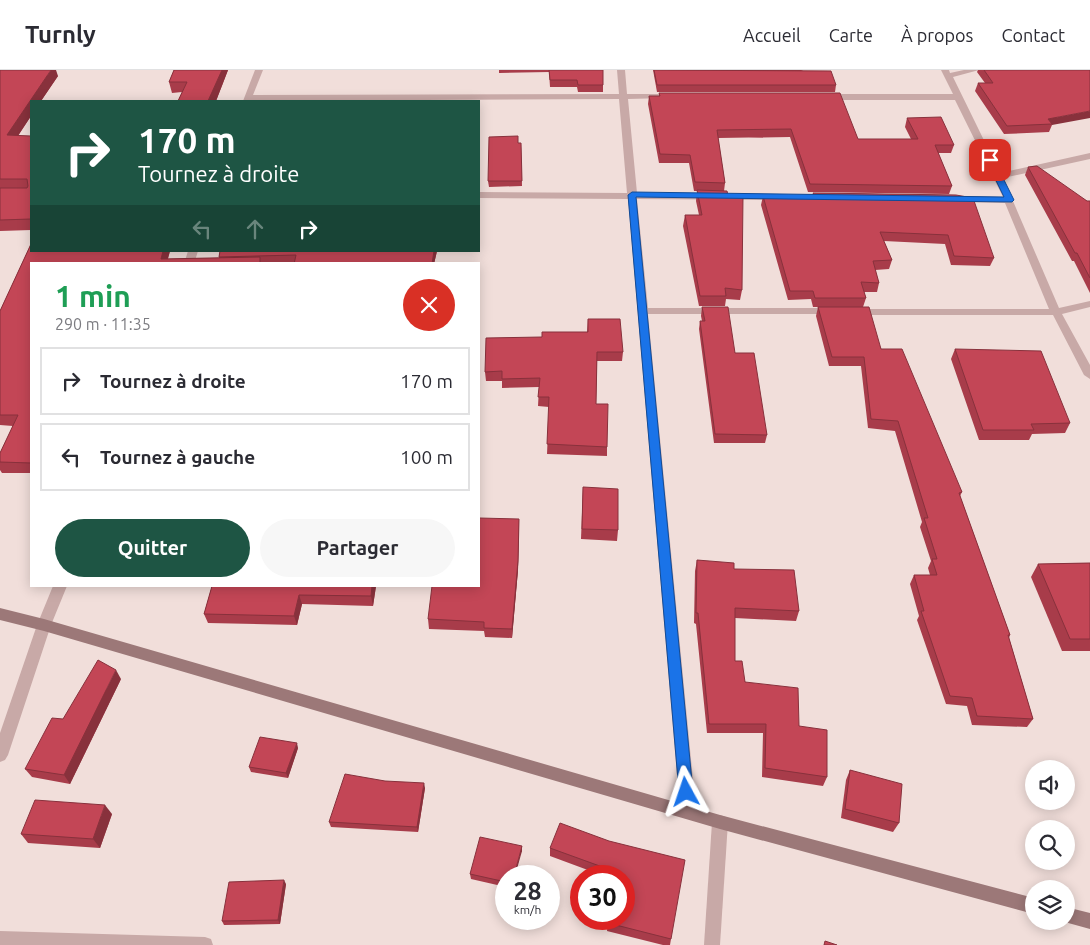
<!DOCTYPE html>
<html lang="fr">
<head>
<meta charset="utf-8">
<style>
	:root { --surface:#fff; --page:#f7f7f7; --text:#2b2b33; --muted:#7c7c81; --line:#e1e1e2; --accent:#1e5544 }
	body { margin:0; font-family:Ubuntu,sans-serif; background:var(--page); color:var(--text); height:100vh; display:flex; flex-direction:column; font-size:19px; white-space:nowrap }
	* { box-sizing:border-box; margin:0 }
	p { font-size:16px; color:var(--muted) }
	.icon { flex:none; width:28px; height:28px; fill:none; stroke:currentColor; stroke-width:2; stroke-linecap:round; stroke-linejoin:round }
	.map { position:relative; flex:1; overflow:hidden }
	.details { position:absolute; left:30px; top:192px; width:450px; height:325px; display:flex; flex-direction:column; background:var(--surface); border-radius:0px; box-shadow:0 2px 12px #0003 }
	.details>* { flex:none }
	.hud { position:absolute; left:30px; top:30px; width:450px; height:152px; border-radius:0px; box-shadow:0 2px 12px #0003; background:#1e5544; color:#fff; overflow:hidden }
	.controls { position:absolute; left:1025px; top:690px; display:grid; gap:10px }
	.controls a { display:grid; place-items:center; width:50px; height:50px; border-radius:50%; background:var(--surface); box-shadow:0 2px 12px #0003; font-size:25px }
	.speed { position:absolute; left:495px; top:795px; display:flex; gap:10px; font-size:25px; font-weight:700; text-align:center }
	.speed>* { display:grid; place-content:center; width:65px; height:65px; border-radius:50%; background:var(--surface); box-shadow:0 2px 12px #0003; line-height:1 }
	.speed small { font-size:12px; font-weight:400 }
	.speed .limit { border:8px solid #d22; background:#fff; color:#111 }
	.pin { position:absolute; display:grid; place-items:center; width:42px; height:42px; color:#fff; margin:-21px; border-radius:10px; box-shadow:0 2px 8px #0006 }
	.me { position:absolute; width:55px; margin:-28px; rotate:355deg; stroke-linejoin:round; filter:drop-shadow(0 0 4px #0008) }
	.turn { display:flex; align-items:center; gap:18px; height:105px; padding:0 25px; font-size:22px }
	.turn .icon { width:65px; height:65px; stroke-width:2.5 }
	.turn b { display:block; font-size:35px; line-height:42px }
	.lanes { display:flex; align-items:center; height:48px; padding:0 25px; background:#0003; justify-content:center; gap:25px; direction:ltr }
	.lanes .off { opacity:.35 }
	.round { display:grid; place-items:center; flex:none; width:52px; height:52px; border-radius:26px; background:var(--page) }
	.head { display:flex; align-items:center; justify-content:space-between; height:85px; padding:0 25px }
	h1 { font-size:30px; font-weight:600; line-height:38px; color:#1e9e55 }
	.button { display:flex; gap:10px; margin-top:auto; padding:10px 25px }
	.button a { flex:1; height:58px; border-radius:30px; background:var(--accent); color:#fff; font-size:20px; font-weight:600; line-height:58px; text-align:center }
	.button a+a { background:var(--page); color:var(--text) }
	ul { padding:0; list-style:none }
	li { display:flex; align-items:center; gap:15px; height:68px; margin:0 10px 8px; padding:0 15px; border:2px solid var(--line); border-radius:0px }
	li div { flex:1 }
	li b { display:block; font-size:19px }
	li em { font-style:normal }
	header { display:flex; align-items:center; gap:30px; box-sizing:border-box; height:70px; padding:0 25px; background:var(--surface); border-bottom:1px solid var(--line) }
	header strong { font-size:24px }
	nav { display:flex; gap:28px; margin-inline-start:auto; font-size:18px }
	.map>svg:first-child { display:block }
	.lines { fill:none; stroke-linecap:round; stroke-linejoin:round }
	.street { fill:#c8a9a7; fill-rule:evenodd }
	.secondary { fill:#9c7878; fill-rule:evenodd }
	.wall { fill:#a83c4a }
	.shaded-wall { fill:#88313c }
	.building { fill:#c34656; stroke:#88313c }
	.route { fill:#1a73e8; stroke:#114b97 }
</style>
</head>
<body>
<header>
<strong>Turnly</strong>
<nav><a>Accueil</a><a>Carte</a><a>À propos</a><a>Contact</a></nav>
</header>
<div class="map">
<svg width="1090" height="875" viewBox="0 0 1090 875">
	<rect width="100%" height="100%" fill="#f1deda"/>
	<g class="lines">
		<g class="street">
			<path d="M255,0H263L253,25L619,24L617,0H625L627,24H666L670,26L666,28L628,29L637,123L779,124L784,127L779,130L637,129L648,238H834L839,241L834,244H648L696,741L694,746L688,748L682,746L680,741L628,129L479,128V122L627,123L619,29L243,31Z"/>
			<path d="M941,0H949L950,3L964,0H979L953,7L1000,103L1090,83V89L1003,108L1059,238L1090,231V237L1062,244L1090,295V309L1084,305L1053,245H854L849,242L854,239H1049L1005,133L956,132L951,129L956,126L1003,127L955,30H826L822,27L826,24H953Z"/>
			<path d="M188,181H198L194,194H184Z"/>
			<path d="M53,516H67L51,555L8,685L5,690L0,692V663L37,555Z"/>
			<path d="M720,745L726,747L728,752L720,875H704L712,752L714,747Z"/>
			<path d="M0,861L205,867L211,869L213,875H0Z"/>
		</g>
		<g class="secondary">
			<path d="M0,538L44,549L720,745L1034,828V844L720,759L44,561L0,550Z"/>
			<path d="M1066,837L1090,843V859L1061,851H1066Z"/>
		</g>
	</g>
	<g class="wall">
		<path d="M0,0L58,6L41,31H31V46L18,66H31V160L0,161Z"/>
		<path d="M174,0H228L223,13L216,31H178L182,22L172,23L169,12Z"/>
		<path d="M499,0H603V22H578L577,17H550L549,2L499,3Z"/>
		<path d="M653,0H801L836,15L835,22H657Z"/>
		<path d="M978,0H1090L1052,55L1049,62L1004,64L975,21L978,13H985L977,2Z"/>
		<path d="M659,23L858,69H911L905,57L907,48L954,75L951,83H938L952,116L949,124L808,122L790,67L718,68L725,113L724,121L742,220L740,230L726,229L725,236H699L683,156L685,145H699L696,131L697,121H694L689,93H659L648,34L649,26H659Z"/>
		<path d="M518,73H521L522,116L489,117L488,111Z"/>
		<path d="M1028,97L1087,131H1090V223L1074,191H1072L1025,105Z"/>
		<path d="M813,123L956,125L994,188L990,196L951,195L945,174L884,171L892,190L889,199L875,200L879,213L877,222H864L866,228L863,237H813L811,229L788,230L761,135L763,126L813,125Z"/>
		<path d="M31,174V181H170L168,189L219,188L220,181H437L434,194H294V193L261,194H31V403H2L0,400V383L13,356L0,355V241Z"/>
		<path d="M702,237L735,283L767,365L765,373H714L699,259L700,251H702L701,246Z"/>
		<path d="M818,237L881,279L962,422L960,426L1010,565L1009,568L1033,649L1027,657L972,655L967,636L946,634L917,550L919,546L910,514L914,505H930L928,498L931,491L920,457L922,452L895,361L868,358L861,296H829L816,246Z"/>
		<path d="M588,249L623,282L622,291H597L596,334L607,377V386L547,384L549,337L538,336L539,317L502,318V311H486L485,302L542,267L587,262Z"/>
		<path d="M955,279L1070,353L1065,363L1032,364L1029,370H979L951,289Z"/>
		<path d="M583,417L618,460L617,471L581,469Z"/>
		<path d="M519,449L518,500L512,568L485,567L484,561L429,559L428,549Z"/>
		<path d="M697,490L734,499L799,541L796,551L735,548V591L745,612L799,656L827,707L823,716L762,707L763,663H707L696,554L694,553L695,501Z"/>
		<path d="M1090,493V581H1062L1031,507L1038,494Z"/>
		<path d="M212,516H376L373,536L302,534L297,555L208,553L204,544Z"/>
		<path d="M121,609L70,714L32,707L25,699L63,649Z"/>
		<path d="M298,678L288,708L251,702L249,697Z"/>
		<path d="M850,700L899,753L893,762L841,748L846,710Z"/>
		<path d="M385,711L425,718L418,762L331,757L329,752Z"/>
		<path d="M112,744L100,778L28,773L21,764Z"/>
		<path d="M609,771L671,869L670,875H663L607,861L608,853L624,806H604L550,786V778Z"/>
		<path d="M522,776V781L506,806V817L471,809L470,804Z"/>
		<path d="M286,814L280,854L224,855L222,851Z"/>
	</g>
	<g class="shaded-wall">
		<path d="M51,0H56L58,6L41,31H31V46L11,76L7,65Z"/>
		<path d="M222,0H228L223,13L216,31H208Z"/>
		<path d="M1090,41V48L1052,55V54L1048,49Z"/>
		<path d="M163,181H170L166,194L161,189Z"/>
		<path d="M434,181H437L434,194H432Z"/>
		<path d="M519,449L518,500L512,568V559Z"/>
		<path d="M372,516H376L373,536L371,526Z"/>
		<path d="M299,525L302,534L297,555L294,546Z"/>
		<path d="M116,600L121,609L70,714L64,705Z"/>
		<path d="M297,673L298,678L288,708L286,703Z"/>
		<path d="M424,713L425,718L418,762L417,757Z"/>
		<path d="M105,735L112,744L100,778L93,769Z"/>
		<path d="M522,776V781L515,806H514Z"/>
		<path d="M284,810L286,814L280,854L278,850Z"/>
	</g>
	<g class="building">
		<path d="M0,0H51L7,65L31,66V149L0,150V118H27L28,116L27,109H0Z"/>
		<path d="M174,0H222L208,31H178L187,12H169Z"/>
		<path d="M549,0H603V15H578L577,10H550Z"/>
		<path d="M654,0L831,1L836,15H657Z"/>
		<path d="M984,0H1090V41L1048,49L1052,54L1007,56L978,13H993Z"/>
		<path d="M659,23H840L858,69H918L907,48L941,47L954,75H935L952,116L810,114L791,59L717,60L725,113L695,112L690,85L660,84L649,26H660Z"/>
		<path d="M518,66V73H521L522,111H488L489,67Z"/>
		<path d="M1037,96L1087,131H1090V208L1077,183H1075L1028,97Z"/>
		<path d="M697,120L727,121L728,125H743L742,220L725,218L726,226H700L685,145H702Z"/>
		<path d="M813,123L956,125L973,128L994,188L954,186L948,165L880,162L892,190L873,191L879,213L861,212L866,228H815L813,221H790L763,126L814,125Z"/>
		<path d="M31,174V181H163L161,189L260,187V194H31V393L0,392V383L18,345H0V241Z"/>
		<path d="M220,181H434L432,194H294L296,185L219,187Z"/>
		<path d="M702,237H728L735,283H754L767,365L715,364L700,251H705Z"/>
		<path d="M818,237H869L881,279H902L962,422L959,423L1010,565H1008L1033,649L977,646L972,628L950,626L921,541H924L914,505H937L932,489H937L924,448H928L898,351L871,349L864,287H832Z"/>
		<path d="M588,249H620L623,282H597L596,334H608L607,377L547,374L549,327H538L540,308L502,309V301L485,302L486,268L542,267V262H588Z"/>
		<path d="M955,279L1041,281L1070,353L1031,354L1034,360H983Z"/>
		<path d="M583,417L618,419V460L582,459Z"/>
		<path d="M479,448L519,449L518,491L512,559L484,558V552L428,549L432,516H479Z"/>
		<path d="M697,490L734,493V499L794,500L799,541L735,538V591H742L745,612L798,618L799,656L827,660V707L765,698L766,654H709L698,543H696Z"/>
		<path d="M1090,493V569H1070L1038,494Z"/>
		<path d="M212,516H372L371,526L299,525L294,546L204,544Z"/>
		<path d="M98,590L116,600L64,705L25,699L52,648L63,649Z"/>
		<path d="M260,667L297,673L286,703L249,697Z"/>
		<path d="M850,700L902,714L899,753L845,739Z"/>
		<path d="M345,704L385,711L424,713L417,757L329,752Z"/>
		<path d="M35,730L105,735L93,769L21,764Z"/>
		<path d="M560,753L609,771L685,790L671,869L608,853L609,849H624V806H618L619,803L550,778Z"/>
		<path d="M480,767L522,776L514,806H506V812L470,804Z"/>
		<path d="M284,810L278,850L222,851L229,812Z"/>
		<path d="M825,871L837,875H824Z"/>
	</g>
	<path class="route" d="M987,88L994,90L1014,130L1012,132L636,127L693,722L691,727L686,729L681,727L679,722L628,125L632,122L1004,127L986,90Z"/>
</svg>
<div class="controls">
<a><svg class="icon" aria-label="sound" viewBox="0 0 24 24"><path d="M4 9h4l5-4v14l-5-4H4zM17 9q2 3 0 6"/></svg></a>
<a><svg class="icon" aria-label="search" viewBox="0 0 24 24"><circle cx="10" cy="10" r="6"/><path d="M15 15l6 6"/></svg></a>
<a><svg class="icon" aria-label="layers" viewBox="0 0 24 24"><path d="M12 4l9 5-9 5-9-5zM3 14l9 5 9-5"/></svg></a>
</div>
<div class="speed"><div>28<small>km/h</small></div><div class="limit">30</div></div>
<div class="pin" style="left:990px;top:90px;background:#d93025"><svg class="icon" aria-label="arrive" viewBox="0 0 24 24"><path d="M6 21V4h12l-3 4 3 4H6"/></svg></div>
<svg class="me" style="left:686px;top:722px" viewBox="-20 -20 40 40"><path d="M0-17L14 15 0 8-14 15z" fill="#1a73e8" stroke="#fff" stroke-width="4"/></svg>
<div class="hud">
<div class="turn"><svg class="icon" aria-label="right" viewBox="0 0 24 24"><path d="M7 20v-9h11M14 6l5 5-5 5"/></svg><div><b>170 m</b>Tournez à droite</div></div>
<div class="lanes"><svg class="icon off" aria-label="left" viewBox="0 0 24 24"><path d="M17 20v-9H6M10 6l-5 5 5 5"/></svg><svg class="icon off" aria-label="ahead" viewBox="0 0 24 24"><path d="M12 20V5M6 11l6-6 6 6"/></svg><svg class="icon" aria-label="right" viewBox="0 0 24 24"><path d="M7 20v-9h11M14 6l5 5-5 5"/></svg></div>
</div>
<section class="details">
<div class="head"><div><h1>1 min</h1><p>290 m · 11:35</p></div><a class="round" style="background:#d93025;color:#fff"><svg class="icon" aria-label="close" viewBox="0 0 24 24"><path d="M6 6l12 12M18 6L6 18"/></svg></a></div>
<ul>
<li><svg class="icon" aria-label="right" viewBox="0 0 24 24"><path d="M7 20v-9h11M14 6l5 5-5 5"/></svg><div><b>Tournez à droite</b></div><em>170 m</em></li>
<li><svg class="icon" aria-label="left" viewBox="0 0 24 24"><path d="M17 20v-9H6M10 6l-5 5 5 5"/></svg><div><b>Tournez à gauche</b></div><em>100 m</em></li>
</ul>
<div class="button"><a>Quitter</a><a>Partager</a></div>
</section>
</div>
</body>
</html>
